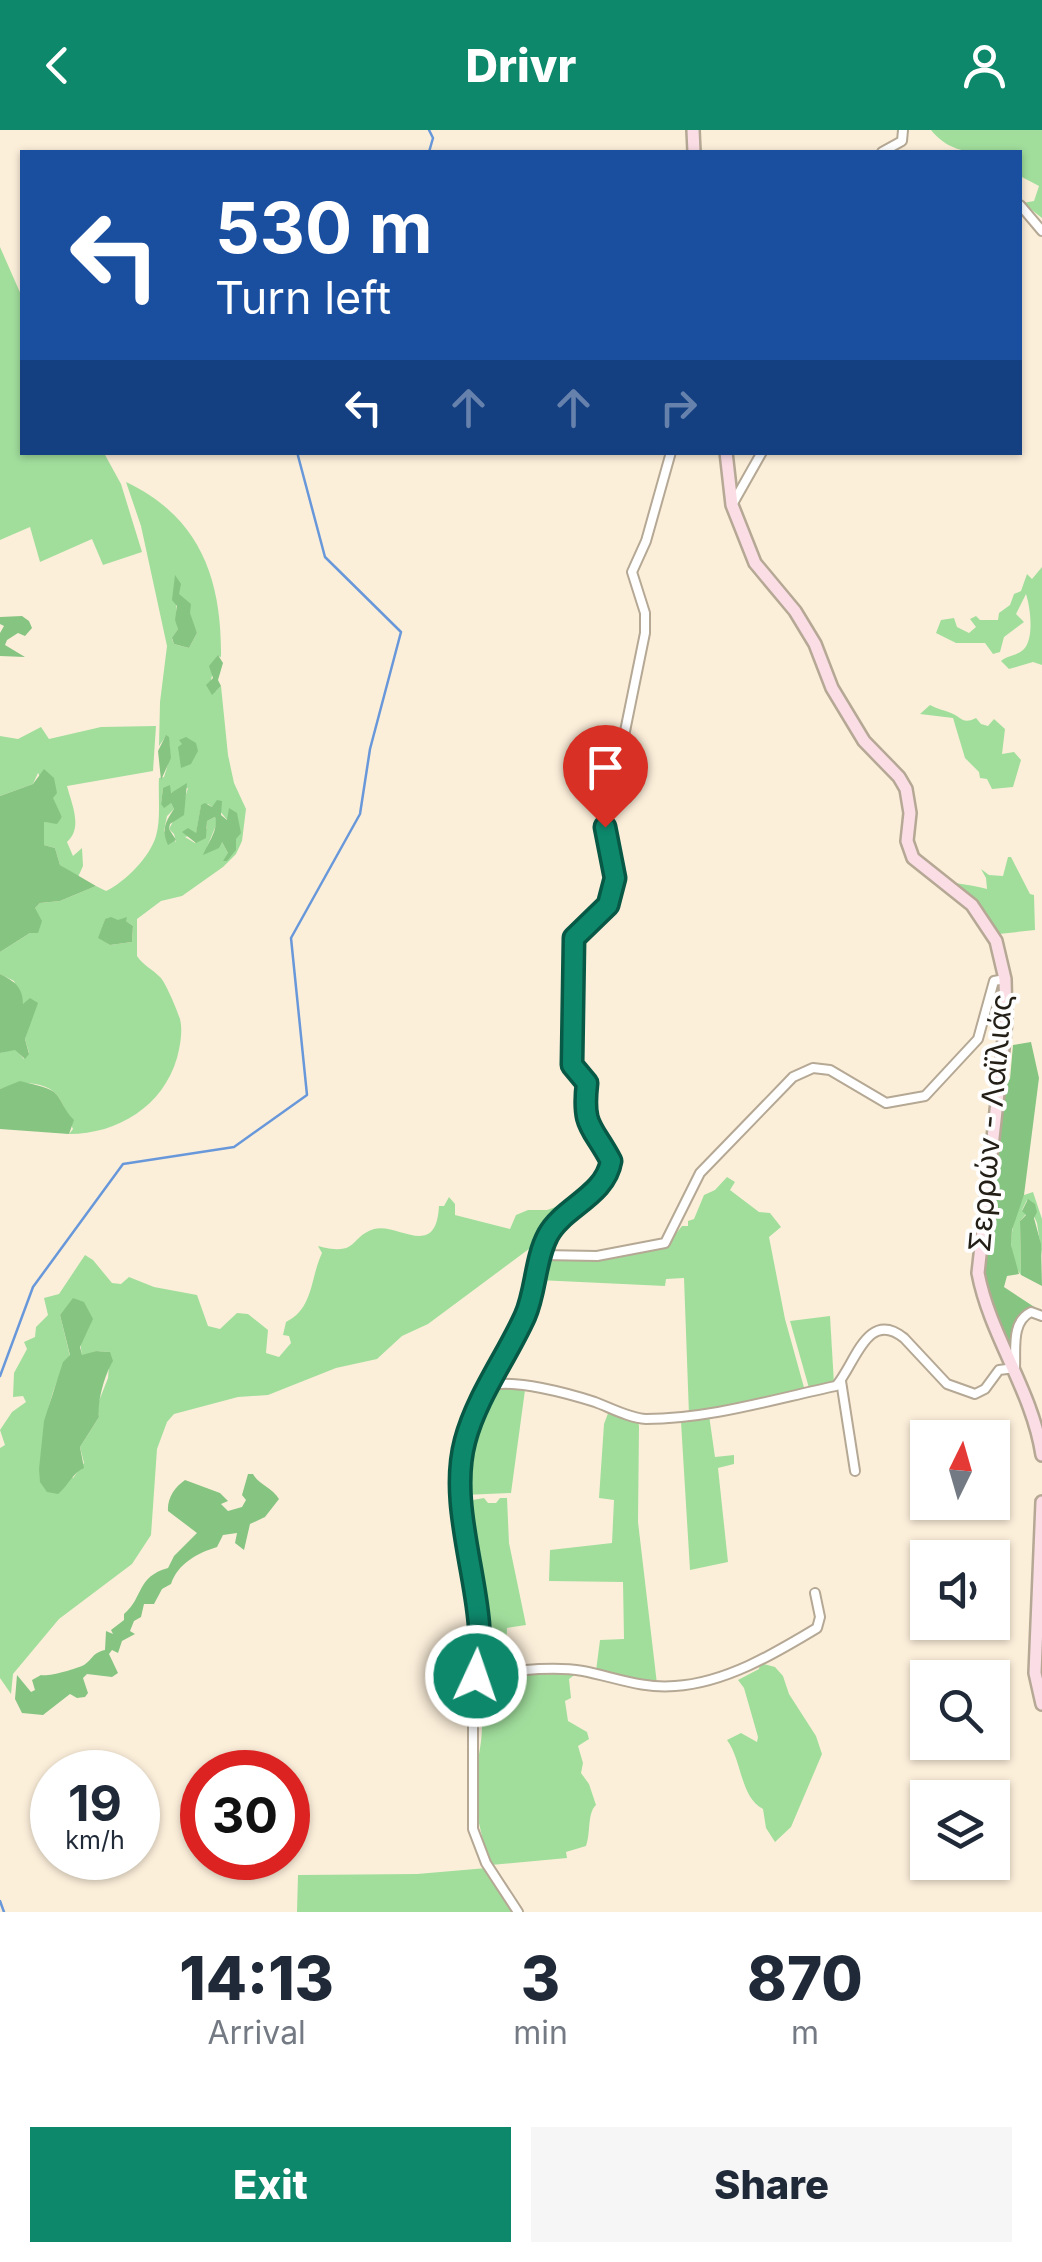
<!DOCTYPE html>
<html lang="en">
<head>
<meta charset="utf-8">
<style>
	:root { --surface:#fff; --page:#f6f6f7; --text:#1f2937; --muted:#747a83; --accent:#0d886b }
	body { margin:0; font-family:Inter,sans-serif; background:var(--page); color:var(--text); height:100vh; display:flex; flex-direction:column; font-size:38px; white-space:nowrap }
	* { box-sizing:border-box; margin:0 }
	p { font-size:32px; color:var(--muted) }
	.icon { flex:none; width:55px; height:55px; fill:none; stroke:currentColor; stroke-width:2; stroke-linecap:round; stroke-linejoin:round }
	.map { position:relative; height:1782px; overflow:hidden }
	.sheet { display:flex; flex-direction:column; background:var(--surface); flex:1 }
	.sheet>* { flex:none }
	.guide { position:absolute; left:20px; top:20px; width:1002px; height:305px; border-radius:0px; box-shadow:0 2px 8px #0004; background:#1a4fa0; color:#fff; overflow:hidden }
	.needle { width:65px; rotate:5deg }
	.buttons { position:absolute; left:910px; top:1290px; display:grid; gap:20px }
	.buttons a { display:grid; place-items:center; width:100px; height:100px; border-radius:0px; background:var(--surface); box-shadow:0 2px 8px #0004; font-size:50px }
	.speed { position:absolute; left:30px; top:1620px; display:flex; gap:20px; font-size:50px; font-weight:700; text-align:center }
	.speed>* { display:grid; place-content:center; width:130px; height:130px; border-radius:50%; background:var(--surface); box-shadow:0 2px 8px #0004; line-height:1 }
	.speed small { font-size:25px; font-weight:400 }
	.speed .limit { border:15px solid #d22; background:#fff; color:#111 }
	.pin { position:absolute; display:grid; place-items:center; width:85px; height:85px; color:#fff; margin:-102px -42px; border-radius:50% 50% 50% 0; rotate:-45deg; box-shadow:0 0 10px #0007 }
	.pin .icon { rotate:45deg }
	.me { position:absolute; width:110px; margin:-55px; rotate:3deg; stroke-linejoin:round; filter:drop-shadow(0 0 8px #0008) }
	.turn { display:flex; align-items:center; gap:35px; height:210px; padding:0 30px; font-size:45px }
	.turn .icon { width:130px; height:130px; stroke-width:2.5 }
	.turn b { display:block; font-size:70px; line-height:85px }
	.lanes { display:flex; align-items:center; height:95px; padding:0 30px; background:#0003; justify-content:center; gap:50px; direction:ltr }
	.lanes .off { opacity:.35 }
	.eta { display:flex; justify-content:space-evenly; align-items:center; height:170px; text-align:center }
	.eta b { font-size:60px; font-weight:800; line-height:70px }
	.primary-button { display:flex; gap:20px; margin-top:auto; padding:20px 30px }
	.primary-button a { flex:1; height:115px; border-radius:0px; background:var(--accent); color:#fff; font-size:40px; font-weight:800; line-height:115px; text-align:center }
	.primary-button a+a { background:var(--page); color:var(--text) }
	header { display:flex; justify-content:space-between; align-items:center; height:130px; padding:0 30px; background:var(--accent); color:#fff; font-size:45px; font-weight:800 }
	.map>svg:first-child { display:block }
	.green { fill:#a1de9c; fill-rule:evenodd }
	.forest { fill:#86c482 }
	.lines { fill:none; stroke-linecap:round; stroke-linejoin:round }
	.stream { stroke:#6898da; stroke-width:2.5 }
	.minor-casing { stroke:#b5a894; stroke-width:12 }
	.secondary-casing { stroke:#b5a894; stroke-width:16 }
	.minor { stroke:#fff; stroke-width:8 }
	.secondary { stroke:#fbdde5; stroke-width:11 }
	.route-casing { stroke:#085846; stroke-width:25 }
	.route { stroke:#0d886b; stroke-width:18 }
	.labels { text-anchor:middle; stroke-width:8; stroke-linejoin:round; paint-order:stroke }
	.street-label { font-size:30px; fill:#231f17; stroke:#fefefe }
</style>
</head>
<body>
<header><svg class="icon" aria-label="back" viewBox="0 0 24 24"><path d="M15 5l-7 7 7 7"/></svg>Drivr<svg class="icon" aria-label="person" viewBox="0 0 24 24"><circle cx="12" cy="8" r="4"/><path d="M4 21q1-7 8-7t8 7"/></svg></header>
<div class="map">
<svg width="1042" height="1782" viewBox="0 0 1042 1782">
	<rect width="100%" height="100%" fill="#fcefda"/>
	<g class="green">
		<path d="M931,0H1042V88L1023,73L1034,71L1039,56L1020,46V22C986,22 954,29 931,0Z"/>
		<path d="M0,117L22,167V322L104,323L121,354L142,422L103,435L92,409L40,432L30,397L0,410Z"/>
		<path d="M126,352C200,387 222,449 221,527L217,526L211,550L216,561L221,556L228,625L234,653L246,679L242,711L236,724L223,737L182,766L161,771L137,789V826C143,835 152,839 160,847C166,853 177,880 180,889C183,901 180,917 177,928C163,976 118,1004 69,1004L73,999C68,989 63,970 55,963C40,949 16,953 0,959V923L15,919L24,929L29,923L25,909L30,892L14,851L0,844V822L30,803L35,778L40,773L60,771L96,756L106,761C125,752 150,727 156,706C161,689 158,666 159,648L164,647C168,634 174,619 166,606L159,616L160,572L167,516L141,396ZM175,457L197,503L189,518L174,514L172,509L178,499ZM163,658L170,663L188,658L184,671L169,699L174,704L176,712L164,701L167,686L174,679L171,673L161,674ZM208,674L212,677L215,675L228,691L236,683V708L227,731L228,723L222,712L207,717L217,693L215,687L207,691V698L195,713L185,707L196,704L201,676ZM105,789L126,791L133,796L132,812L110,815L99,808Z"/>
		<path d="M1042,437V535L1033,532L1009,539L1001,531C1008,525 1016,526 1023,520C1035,509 1030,476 1026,464L1016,484L1024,492L1004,507L1000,522L993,524L985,513H956L936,503L941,490L954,488L957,497L969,503L976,497L970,489L976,486L980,490H998L999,483L1010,475L1014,464L1021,461L1027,444L1032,449Z"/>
		<path d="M930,575C937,579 944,580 951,583C962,587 962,595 976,588L981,594L988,596L994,589L1005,599L1002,624L1014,622L1021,630L1013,657L992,659L987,649L980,648L979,642L965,628L953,588L920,584Z"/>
		<path d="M156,596L153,641L67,656C72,675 83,698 67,712L73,726L82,718L83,736L78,747L60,735L55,718L44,715V692L56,693L62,687L38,643L33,654L0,666V606L18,609L41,597L49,609L101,597Z"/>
		<path d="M1008,727H1011L1030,764L1034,765L1035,800L999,804L986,782L948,751C962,755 974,755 987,759L986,748L981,739L989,745L1003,746Z"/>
		<path d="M727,1047L735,1052L730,1060L759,1082L770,1083L781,1097L769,1107L785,1189L805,1261L689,1285L684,1148L666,1149L665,1156L538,1150L546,1129L597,1128L669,1112L682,1096H688V1091L694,1089L704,1065L715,1060Z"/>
		<path d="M1033,1062L1042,1089V1126L1037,1093L1027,1070L1022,1080L1026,1084L1020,1091L1021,1145C1003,1122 1013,1089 1024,1065Z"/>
		<path d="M449,1067L455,1074V1085L510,1099L516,1085L528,1080H547L584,1067L548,1099L537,1113L428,1194L402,1206L377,1229L336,1238L268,1265L238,1267L174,1284L167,1292L157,1319L151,1405L132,1434L59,1489L13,1544L11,1564L0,1548V1318L5,1315L0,1300L12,1282L26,1272L23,1266L13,1267L14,1243L27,1219L24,1212L35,1207L36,1197L48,1185L44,1168L59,1164L85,1125L93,1130L112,1153L121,1154L129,1147L154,1157L197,1165L208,1196L220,1199L237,1183L248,1184L268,1200L266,1223L279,1227L291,1213L289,1206L283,1205L286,1192C314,1178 310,1148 322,1123L318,1116C359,1127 349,1107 374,1099C398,1092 436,1131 439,1076H444ZM74,1168L82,1226L96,1221L110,1222L108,1248L97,1276L99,1287L80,1317L84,1333L73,1348L44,1313C46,1280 53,1254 70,1226L60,1185Z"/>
		<path d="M830,1186L834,1254L809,1258L790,1191Z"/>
		<path d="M503,1256L525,1260L511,1363L464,1365L466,1333L478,1310L491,1259Z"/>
		<path d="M610,1278L638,1291L639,1296L638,1392L657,1554L596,1541L600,1510L624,1509L623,1452L549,1451L550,1420L612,1413L614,1370L599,1368L604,1294Z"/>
		<path d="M709,1285L715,1327L734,1325V1334L718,1338L728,1432L690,1440L681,1292Z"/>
		<path d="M484,1368L488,1373H496L500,1368H507L509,1413L526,1495L507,1498L505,1539L484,1541L498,1523L495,1510L488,1513L483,1504L487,1492L486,1479L470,1428L466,1407L470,1388L467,1371Z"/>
		<path d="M760,1533L775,1537L783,1546L789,1564L816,1606L822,1624L791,1697L775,1712L766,1698L763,1679C740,1667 742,1630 727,1610L741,1603L757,1612L758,1607L744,1558L738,1550L759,1539Z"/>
		<path d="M546,1541L577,1543L569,1549L571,1568L565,1571L568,1591L587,1602L589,1609L578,1616L583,1633L581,1643L589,1654L596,1675C587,1683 591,1703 586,1716L566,1722L567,1728L491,1735C481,1707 472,1672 476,1643C478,1628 482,1612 482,1596C483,1581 476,1570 477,1551Z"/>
		<path d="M487,1738L515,1782H297L298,1745L417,1744Z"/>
	</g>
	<g class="forest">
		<path d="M175,445L181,454L179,464L191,474L190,483L197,503L189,518L174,514L172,508L178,499L175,490L177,476L172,470Z"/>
		<path d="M22,486L29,491L32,498L25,506L18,503L7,510L5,515L25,527L0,526V503L4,496L0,494V487Z"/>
		<path d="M218,525L223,533L218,550L221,556L212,565L206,555L213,548L209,536Z"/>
		<path d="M166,605L169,607L171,628L161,650L158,621Z"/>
		<path d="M186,607L196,613L198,621L191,634L181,638L178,617L182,614L179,610Z"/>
		<path d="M44,639L54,648L57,663L53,668L62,687L57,694L44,692V715L55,718L60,735L96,756L60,771L40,773L35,778L42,791L38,803H30L0,822V666L33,654Z"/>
		<path d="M187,653L184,685L170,694L169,699L176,710L168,715C161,699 166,691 174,679L171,673L164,678L161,674L163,658L170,655L171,663Z"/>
		<path d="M217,670L222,671L221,685L227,690L229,678L237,683L241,703L236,709V720L227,731H223L228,723L222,712L219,718L203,725C208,713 219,699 215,687L207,691L206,708L196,713L182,702L188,698L196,703L201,675L205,673L212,677Z"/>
		<path d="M111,787L118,790L127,787L126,791L133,796L132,812L110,815L98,808L105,789Z"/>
		<path d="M0,844C14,851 23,857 23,874L30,868L38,873L25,909L29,924L25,929L15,920L0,923Z"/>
		<path d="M1031,912L1039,948L1024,1065L1012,1100L1011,1115L1019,1144L1007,1146L1004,1157L1042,1182L1026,1181C1012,1194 1014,1209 1013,1227L988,1171L981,1131L994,1053L992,1035L1001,957L1010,949L1013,915Z"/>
		<path d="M20,951C30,954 46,956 54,962C62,969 64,981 74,990L69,1004L0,999V959Z"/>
		<path d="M1028,1069L1035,1074L1037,1082L1034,1088L1041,1114L1042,1156L1021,1145L1020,1091L1026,1085L1022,1081Z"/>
		<path d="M73,1168L84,1172L93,1189L80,1217L82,1225L96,1221L110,1222L113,1231C105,1244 97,1271 99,1287L80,1317L84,1338C73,1342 68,1356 58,1364L47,1362L40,1352L39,1339L44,1291L63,1232L70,1225L60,1185Z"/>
		<path d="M248,1344H253C259,1355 272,1357 279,1369L265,1387L250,1394L244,1420L235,1413L237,1403L223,1405L217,1417C198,1423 178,1433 171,1454L162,1459L154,1474H144L141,1487L134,1491L130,1501L135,1504L122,1511L118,1523L112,1520L109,1524L118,1543L112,1547L87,1544L83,1548L88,1563L85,1567L77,1568L70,1564L43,1585L22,1583L15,1569L17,1545L31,1562L35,1560L32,1550L41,1545C48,1547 76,1539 84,1535C94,1528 92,1523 105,1520L106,1501L113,1504L111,1500L124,1490V1484C144,1467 136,1447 168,1438L174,1426L197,1403L168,1381C167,1368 175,1357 185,1350L220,1363L228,1371L221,1374L228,1381L242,1377L246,1370L242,1365Z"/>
	</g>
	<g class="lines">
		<g class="stream">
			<path d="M429,22L433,8L429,0"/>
			<path d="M0,1246L33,1157L123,1034L234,1017L307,965L291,808L360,684L370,619L401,502L325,427L297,322"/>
			<path d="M0,1771L4,1782"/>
		</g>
		<g class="minor-casing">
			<g id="minor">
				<path d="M882,22L902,11L903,0"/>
				<path d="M1020,75L1042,101"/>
				<path d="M732,375L762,322"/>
				<path d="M542,1125L597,1126L665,1113L700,1043L793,947L813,938L830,940L886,973L925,966L978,909L994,851L1005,849"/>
				<path d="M841,1251L855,1341"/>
				<path d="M488,1256C513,1248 570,1264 595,1272C611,1278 629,1288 646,1289C710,1289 774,1269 836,1256C855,1235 867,1178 904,1208L947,1254L975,1264L985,1259L999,1240L1015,1238C1016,1218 1011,1192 1031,1182L1042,1186"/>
				<path d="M475,1546C510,1542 549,1535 583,1541C614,1547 643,1559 675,1556C725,1553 774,1524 817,1498L820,1487L815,1463"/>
				<path d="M518,1782L486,1733L473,1699V1587L480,1518L464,1410L461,1329L477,1279L527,1184L546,1109L554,1095L588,1068L610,1040L611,1031C592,995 582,998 587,953L572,935L574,808C584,797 603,785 609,773C623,745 604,706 607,676L627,668L639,649L635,635L622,616L645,503V483L632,442L646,411L671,322"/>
			</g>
		</g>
		<g class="secondary-casing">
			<g id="secondary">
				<path d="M693,0L694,22"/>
				<path d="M726,322L732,375L755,433L795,481L815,514L832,558L864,611L899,647L906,659L910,683L907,711L913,728L972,775L996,811L1005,849L1006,891L978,1143C990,1206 1032,1260 1042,1325"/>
				<path d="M1042,1372L1035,1543L1042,1574"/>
			</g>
		</g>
		<use href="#minor" class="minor"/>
		<use href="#secondary" class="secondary"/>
	</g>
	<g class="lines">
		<g class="route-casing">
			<path id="route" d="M476,1546C493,1477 445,1386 465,1311C477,1266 506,1228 525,1186C536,1161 535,1129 548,1105C563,1077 605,1066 611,1031C592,995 582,998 587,953L572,935L574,808L608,775L615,748L605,697"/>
		</g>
		<use href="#route" class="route"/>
	</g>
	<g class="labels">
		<g class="street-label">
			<text transform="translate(991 993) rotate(-85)" y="10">Σερρών - Λαϊλιάς</text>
		</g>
	</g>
</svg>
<div class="buttons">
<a><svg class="needle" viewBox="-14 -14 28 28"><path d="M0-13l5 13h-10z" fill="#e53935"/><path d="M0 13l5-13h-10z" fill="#747a83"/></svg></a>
<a><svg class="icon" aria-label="sound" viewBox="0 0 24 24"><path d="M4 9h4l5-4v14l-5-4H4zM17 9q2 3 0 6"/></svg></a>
<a><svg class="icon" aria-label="search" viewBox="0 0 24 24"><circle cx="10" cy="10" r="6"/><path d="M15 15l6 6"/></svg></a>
<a><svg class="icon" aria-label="layers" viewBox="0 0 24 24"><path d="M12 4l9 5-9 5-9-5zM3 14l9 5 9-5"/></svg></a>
</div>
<div class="speed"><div>19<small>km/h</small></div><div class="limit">30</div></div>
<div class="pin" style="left:605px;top:697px;background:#d93025"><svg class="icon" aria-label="arrive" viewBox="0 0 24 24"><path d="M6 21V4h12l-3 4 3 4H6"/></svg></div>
<svg class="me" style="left:476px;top:1546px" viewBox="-20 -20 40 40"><circle r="17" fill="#0d886b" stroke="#fff" stroke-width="3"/><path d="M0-11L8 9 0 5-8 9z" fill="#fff"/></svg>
<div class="guide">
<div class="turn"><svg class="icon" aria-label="left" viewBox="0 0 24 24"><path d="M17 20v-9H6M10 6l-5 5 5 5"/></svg><div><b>530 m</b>Turn left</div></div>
<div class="lanes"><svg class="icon" aria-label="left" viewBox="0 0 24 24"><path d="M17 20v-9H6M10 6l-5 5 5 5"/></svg><svg class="icon off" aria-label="ahead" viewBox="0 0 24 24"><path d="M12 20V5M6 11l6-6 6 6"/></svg><svg class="icon off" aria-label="ahead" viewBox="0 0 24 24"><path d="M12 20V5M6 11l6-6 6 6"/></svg><svg class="icon off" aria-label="right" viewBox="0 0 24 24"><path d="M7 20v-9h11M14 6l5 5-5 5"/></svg></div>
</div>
</div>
<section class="sheet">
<div class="eta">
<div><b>14:13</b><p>Arrival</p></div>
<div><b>3</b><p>min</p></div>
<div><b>870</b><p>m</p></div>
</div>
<div class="primary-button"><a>Exit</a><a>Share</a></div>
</section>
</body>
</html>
